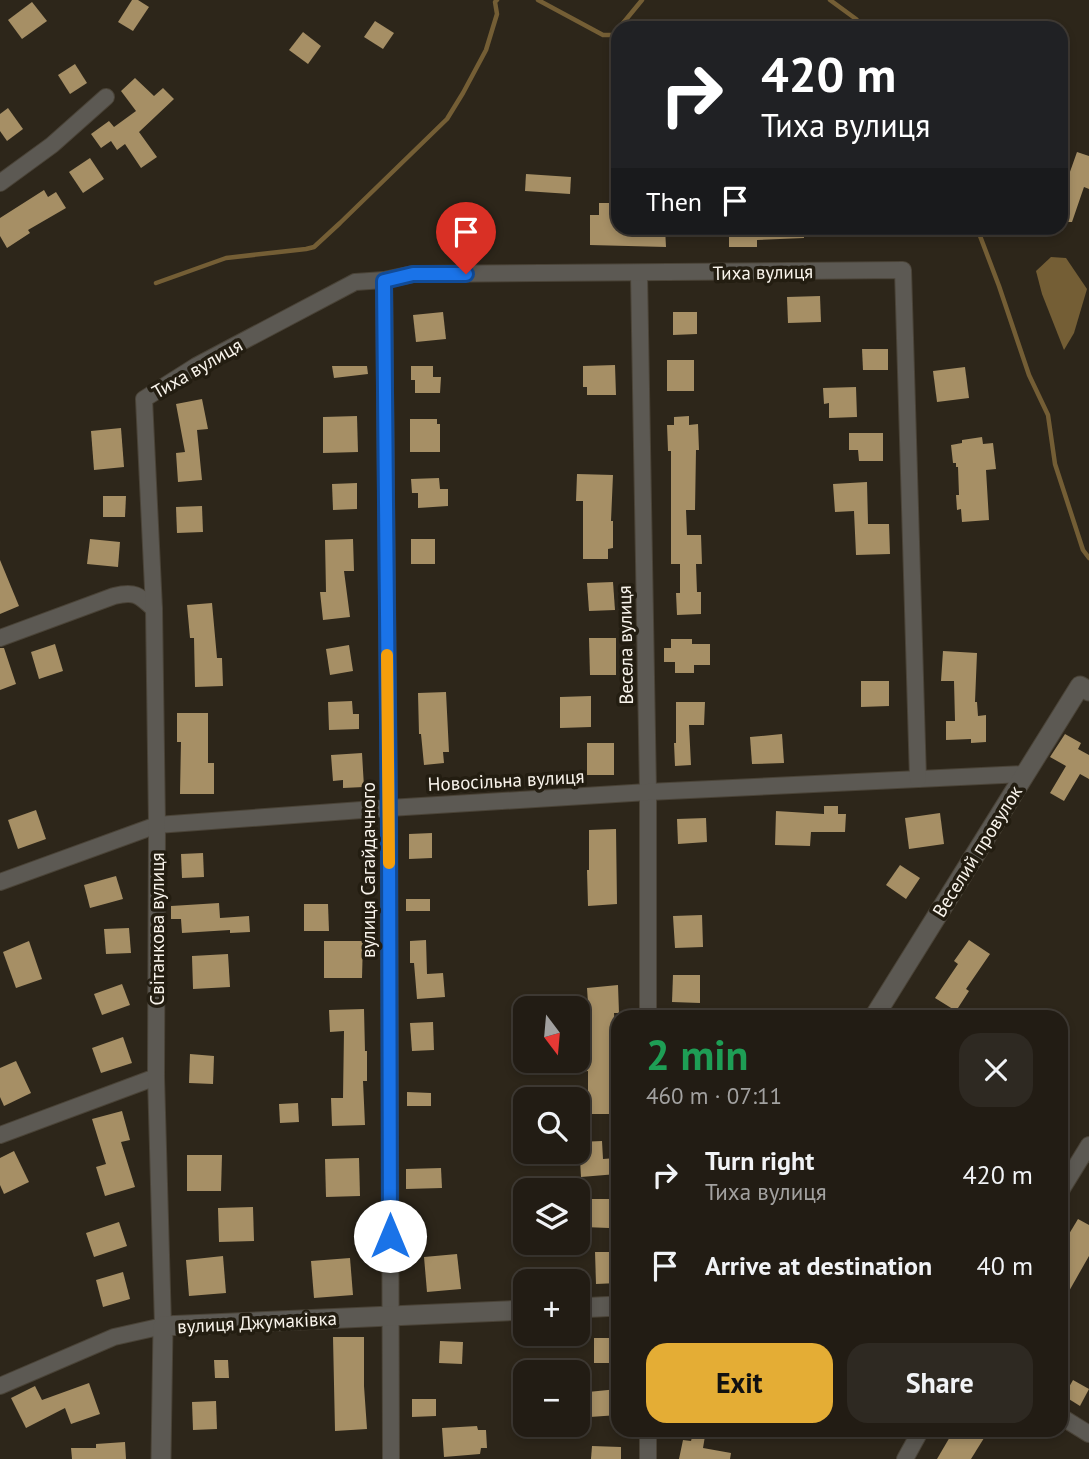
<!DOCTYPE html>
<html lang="en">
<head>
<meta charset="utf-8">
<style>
	:root { --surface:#221c14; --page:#2e2922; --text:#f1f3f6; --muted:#a2a1a0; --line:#3f3a34; --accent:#e4ad35 }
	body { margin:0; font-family:"PT Sans",sans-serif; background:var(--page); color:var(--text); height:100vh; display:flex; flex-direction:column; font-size:26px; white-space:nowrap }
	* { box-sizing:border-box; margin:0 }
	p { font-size:23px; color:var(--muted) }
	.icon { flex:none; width:38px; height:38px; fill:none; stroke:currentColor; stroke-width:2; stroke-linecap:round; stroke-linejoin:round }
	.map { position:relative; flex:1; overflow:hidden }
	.details { position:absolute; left:611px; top:1010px; width:457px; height:427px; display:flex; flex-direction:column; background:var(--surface); border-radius:21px; box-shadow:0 4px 10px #0003,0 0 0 2px var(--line) }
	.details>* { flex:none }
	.banner { position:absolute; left:611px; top:21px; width:457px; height:214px; border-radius:21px; box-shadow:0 4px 10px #0003,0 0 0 2px var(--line); background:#202124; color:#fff; overflow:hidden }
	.needle { width:46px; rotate:164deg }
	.fabs { position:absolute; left:513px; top:996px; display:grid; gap:14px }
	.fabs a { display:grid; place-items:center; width:77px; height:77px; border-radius:14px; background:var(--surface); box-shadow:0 4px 10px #0003,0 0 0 2px var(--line); font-size:35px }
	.pin { position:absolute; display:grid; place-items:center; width:60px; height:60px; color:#fff; margin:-72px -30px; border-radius:50% 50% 50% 0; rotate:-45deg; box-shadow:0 0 7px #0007 }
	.pin .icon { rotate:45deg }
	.me { position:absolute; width:77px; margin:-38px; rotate:0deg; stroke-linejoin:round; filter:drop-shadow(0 0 5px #0008) }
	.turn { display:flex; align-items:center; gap:24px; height:147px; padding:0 35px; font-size:32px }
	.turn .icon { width:91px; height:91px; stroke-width:2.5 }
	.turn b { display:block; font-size:49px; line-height:60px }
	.then { display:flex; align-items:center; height:66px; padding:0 35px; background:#0003; gap:14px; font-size:26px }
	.round { display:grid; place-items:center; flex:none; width:74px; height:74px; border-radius:21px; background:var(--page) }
	.headline { display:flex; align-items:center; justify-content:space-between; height:119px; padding:0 35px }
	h1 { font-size:42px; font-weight:700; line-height:52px; color:#1e9e55 }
	.action { display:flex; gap:14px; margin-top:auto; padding:14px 35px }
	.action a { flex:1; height:80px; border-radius:21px; background:var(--accent); color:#111; font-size:28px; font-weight:700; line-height:80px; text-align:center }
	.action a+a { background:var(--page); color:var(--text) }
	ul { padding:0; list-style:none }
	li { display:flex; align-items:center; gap:21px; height:91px; padding:0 35px }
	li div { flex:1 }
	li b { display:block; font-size:26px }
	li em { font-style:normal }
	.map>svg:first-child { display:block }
	.water { fill:#745e35 }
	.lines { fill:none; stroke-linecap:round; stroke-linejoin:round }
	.stream { stroke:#745e35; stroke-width:4.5 }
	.building { fill:#a68f65 }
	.minor-casing { stroke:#4a4337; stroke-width:18 }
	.tertiary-casing { stroke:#4a4337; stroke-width:21 }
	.minor { stroke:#5c5953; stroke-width:16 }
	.tertiary { stroke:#5c5953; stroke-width:19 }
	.route-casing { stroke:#114b97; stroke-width:18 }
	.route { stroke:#1a73e8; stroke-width:12 }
	.slow { stroke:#f59e0b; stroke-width:12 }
	.labels { text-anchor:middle; stroke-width:7; stroke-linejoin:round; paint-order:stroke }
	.street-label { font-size:19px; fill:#f9f4ec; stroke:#231d11 }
</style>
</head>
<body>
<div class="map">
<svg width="1089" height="1459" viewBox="0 0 1089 1459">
	<rect width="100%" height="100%" fill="#2d261a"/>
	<path class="water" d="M1051,257L1066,258L1087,289L1074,333L1064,350L1042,294L1036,271Z"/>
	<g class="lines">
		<g class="stream">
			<path d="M538,0L603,35H613L618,30"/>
			<path d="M830,0L856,19L864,28"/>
			<path d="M619,28L642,0"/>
			<path d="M977,228L999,286L1029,375L1048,415L1055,464L1083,550L1089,558"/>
			<path d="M156,283L226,258L306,249L314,247L340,223L447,119L463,93L486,50L497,14L495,2L497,0"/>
		</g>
	</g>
	<g class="building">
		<path d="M132,0H138L149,7L133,31L118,22Z"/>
		<path d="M32,2L47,21L22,39L8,20Z"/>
		<path d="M375,21L394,33L383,49L364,37Z"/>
		<path d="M303,32L321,46L308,64L289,50Z"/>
		<path d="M75,64L87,83L70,94L58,75Z"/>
		<path d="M135,78L154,96L163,88L174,99L139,132L157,157L141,168L125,144L117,150L111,141L101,148L91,134L109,121L114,127L136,111L121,91Z"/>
		<path d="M8,108L23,129L7,141L0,131V114Z"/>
		<path d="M1077,152L1089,156V189L1084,187L1072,222H1060V200Z"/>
		<path d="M90,158L104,179L83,193L69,172Z"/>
		<path d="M526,174L571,177L570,194L525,191Z"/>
		<path d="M44,190L48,197L56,192L66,208L28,230L30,233L7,248L0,236V218Z"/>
		<path d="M599,203H618V228H665L666,247L590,245V215H599Z"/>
		<path d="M729,228H804V238L757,240V247H729Z"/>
		<path d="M820,296L821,322L788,323L787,297Z"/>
		<path d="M443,312L446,339L416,342L413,315Z"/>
		<path d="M673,312H697V334L673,335Z"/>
		<path d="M862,349H888V370H863Z"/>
		<rect x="667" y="360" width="27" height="31"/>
		<path d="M615,365L616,395H587V387H583V366Z"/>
		<path d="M332,366H367L368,374L334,378Z"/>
		<path d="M411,366H433V377H441L440,393H415V380H411Z"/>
		<path d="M965,367L969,398L937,402L933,371Z"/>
		<path d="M856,387L857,417L829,418V403L824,404L823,388Z"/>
		<path d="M202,399L208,429L197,430L202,480L178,482L176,453L185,452L176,404Z"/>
		<path d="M357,416L358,452L323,453V417Z"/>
		<path d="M689,416V425L698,424L699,450H696L695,510H686L687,535H701L702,564H696L697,592H701V614L677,615L676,593H680V564H671V451H668L667,425H674V417Z"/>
		<path d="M410,419H437V424H440V452H410Z"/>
		<path d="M121,428L124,467L94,470L91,431Z"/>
		<path d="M849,433H883V461H859L858,450H849Z"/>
		<path d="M982,437L983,444L993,443L996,469L986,470L989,520L962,522L961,509L957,510L956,495H959L958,467H956V463H953L951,445L962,443V440Z"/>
		<path d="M577,474L613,475L611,521H613V548L608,549V559H583V501H576Z"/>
		<path d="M439,478L440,489H448V506L418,508V493H412L411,479Z"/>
		<path d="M867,482L868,524H889L890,554L856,555L854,511L835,512L833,484Z"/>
		<path d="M357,483V509L333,510L332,484Z"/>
		<path d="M103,496H126L125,517H103Z"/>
		<path d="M202,506L203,532L177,533L176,507Z"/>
		<path d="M90,539L120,542L118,567L87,564Z"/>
		<path d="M353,539L354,571H344L350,617L323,620L320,592H326L325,540Z"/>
		<rect x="411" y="539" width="24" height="25"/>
		<path d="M0,560L19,606L0,614Z"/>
		<path d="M613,582L615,610L589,611L587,583Z"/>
		<path d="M212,603L217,658H222L223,686L195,687L194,638H190L187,605Z"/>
		<path d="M589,638H616V675H590Z"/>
		<path d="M671,639H692V644H710V665H694V673H675V662H664V648H671Z"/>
		<path d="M55,644L63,671L39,679L31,652Z"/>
		<path d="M349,645L353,671L330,675L326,649Z"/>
		<path d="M0,648H4L16,684L0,690Z"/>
		<path d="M943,651L977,653L975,702H977L978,716L986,715V742L971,743V739L946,740V721H955L954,681H941Z"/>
		<path d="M861,681H889V706L861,707Z"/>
		<path d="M446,692L449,752H443L444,763L424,765L421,734H419L418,693Z"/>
		<path d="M591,696V727L560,728V697Z"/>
		<path d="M352,701L353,714H359V729L329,730L328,702Z"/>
		<path d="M676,702H705L704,725H689L691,765L675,766L674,743H676Z"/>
		<path d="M177,713H208V763H214V794H180L181,742H177Z"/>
		<path d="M782,734L784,763L752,764L750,737Z"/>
		<path d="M1065,734L1081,743L1078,749L1089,755V779L1080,774L1064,801L1050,793L1066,766L1050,757Z"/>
		<rect x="587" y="743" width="27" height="32"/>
		<path d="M362,753L364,787L343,788V780L333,781L331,755Z"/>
		<path d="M824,806H838V814H846L845,832H811L810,846L775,845L776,811L824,814Z"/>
		<path d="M36,810L46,839L18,849L8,820Z"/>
		<path d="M940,813L944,844L909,849L905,818Z"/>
		<path d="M706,818L707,842L678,844L677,819Z"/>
		<path d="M616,829L617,904L588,906L587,870H589V830Z"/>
		<path d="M432,833V858L409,859V834Z"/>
		<path d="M203,853L204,877L182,878L181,854Z"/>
		<path d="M900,865L920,878L906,899L886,885Z"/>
		<path d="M116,876L123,899L90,908L84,885Z"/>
		<rect x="406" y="899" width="24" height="12"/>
		<path d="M219,903L220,918L249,916L250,932L230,933V930L182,933L181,919H171V906Z"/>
		<path d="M304,904H328L329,931H304Z"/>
		<path d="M702,915L703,947L675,948L673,916Z"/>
		<path d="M129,928L131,953L106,954L104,929Z"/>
		<path d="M426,940L427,974L443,973L445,997L417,999L414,963H410V941Z"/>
		<path d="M969,940L990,954L966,989L969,991L956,1011L935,998L958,964L954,961Z"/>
		<path d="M29,941L42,979L16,988L3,952Z"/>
		<path d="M324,941H363L362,978H324Z"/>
		<path d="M228,954L230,987L193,989L192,956Z"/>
		<path d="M673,975H700V1003L672,1002Z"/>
		<path d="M122,984L130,1005L102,1015L94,994Z"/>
		<path d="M618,985L619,1013H614L618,1069L612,1070L613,1114H588V1071L579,1072L578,1049V1034L590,1033L587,988Z"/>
		<path d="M364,1009L365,1051H367V1081H363L365,1125L332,1126L331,1098H343L344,1031L330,1032L329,1010Z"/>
		<path d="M433,1022L434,1050L412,1051L410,1023Z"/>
		<path d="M123,1037L132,1063L101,1073L92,1048Z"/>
		<path d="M190,1054L214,1056L213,1084L189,1083Z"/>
		<path d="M16,1061L31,1093L4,1106L0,1097V1068Z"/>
		<path d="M407,1092L431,1093V1106H407Z"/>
		<path d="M298,1103L299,1122L280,1123L279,1104Z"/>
		<path d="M122,1111L130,1140L121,1142L135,1187L105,1196L96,1167L106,1164L92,1119Z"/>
		<path d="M602,1141L603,1159L616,1158L617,1174L581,1177L579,1142Z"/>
		<path d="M14,1151L29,1182L4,1194L0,1185V1158Z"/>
		<path d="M187,1155H222L221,1191H187Z"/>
		<path d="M359,1158L360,1196L326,1197L325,1159Z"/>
		<path d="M441,1168L442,1188L406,1189V1169Z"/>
		<path d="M584,1199H609V1228L584,1227Z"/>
		<path d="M253,1207L254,1241L219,1242L218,1208Z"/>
		<path d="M1078,1219L1089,1225V1256L1060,1307V1249Z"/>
		<path d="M119,1222L127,1246L94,1257L86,1233Z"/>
		<path d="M595,1252H618V1283L596,1284Z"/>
		<path d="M457,1254L461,1289L427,1292L424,1257Z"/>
		<path d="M223,1256L226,1293L189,1296L186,1260Z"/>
		<path d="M350,1258L353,1295L314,1298L311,1261Z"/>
		<path d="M123,1272L130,1299L103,1307L96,1280Z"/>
		<path d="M333,1337H364V1386L367,1429L335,1431Z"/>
		<rect x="594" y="1338" width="24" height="25"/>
		<path d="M440,1341L463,1342L462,1364L439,1363Z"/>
		<path d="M214,1360H228L229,1378H215Z"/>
		<path d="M1073,1380L1089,1389L1080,1406L1064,1396Z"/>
		<path d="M89,1383L100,1414L71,1424L65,1408L26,1428L11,1398L35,1386L42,1400Z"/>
		<path d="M618,1389V1415L590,1417L588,1392Z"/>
		<path d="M412,1399H436V1416L412,1417Z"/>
		<path d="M216,1401L217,1429L193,1430L192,1402Z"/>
		<path d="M477,1426L478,1430H486L487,1448H481L480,1454L444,1457L442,1428Z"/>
		<path d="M954,1430H989L971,1459H937Z"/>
		<path d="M693,1434L705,1436L703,1448L731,1453L730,1459H679L683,1440L691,1441Z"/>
		<path d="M125,1442L126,1459H72L71,1448H96V1444Z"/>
		<path d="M592,1446L621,1447V1459H591Z"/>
	</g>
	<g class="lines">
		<g class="minor-casing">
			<g id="minor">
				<path d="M0,183L52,145L106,97"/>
				<path d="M639,273L648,792V1017"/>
				<path d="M384,280L389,808L391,1459"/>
				<path d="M0,638L114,596C135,591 139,595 154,609"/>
				<path d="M0,882L157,825L389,808L648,792L1025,774"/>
				<path d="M0,1135L156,1077"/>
				<path d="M1060,1192L1089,1145"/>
				<path d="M0,1386L114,1337L163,1326L156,1077L157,825L154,609L144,399L196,366L355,282L384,280L413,274L903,270L918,779"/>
				<path d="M1060,1416L1089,1434"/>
				<path d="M648,1430V1459"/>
				<path d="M905,1459L921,1430"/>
			</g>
		</g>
		<g class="tertiary-casing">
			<g id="tertiary">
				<path d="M874,1017L1080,686L1089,691"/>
				<path d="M578,1308L618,1306"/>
				<path d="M161,1459L163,1326L525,1310"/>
			</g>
		</g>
		<use href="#minor" class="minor"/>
		<use href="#tertiary" class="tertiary"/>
	</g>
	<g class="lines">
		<g class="route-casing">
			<path id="route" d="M390,1236L389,835L384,281L413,274H466"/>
		</g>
		<use href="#route" class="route"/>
		<path class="slow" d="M387,655L389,863"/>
	</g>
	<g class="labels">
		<g class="street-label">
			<text transform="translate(763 272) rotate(-1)" y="7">Тиха вулиця</text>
			<text transform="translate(197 368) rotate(-30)" y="7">Тиха вулиця</text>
			<text transform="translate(625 645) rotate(-91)" y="7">Весела вулиця</text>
			<text transform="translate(506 780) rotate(-3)" y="7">Новосільна вулиця</text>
			<text transform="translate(977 851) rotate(-58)" y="7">Веселий провулок</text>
			<text transform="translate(368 870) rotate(-90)" y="7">вулиця Сагайдачного</text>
			<text transform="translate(157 929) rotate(-90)" y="7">Світанкова вулиця</text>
			<text transform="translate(257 1322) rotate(-3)" y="7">вулиця Джумаківка</text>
		</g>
	</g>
</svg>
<div class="fabs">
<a><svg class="needle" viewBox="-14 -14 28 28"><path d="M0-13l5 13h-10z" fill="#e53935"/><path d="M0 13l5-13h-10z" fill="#a2a1a0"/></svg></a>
<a><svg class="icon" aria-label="search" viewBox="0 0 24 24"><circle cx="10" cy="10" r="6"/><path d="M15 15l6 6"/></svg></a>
<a><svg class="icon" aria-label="layers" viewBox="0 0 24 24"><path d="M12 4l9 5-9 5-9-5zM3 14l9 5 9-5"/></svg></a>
<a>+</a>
<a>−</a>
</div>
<div class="pin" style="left:466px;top:274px;background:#d93025"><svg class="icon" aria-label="arrive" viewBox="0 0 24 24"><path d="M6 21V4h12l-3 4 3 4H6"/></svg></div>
<svg class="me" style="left:390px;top:1236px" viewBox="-20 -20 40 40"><circle r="19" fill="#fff"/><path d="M0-13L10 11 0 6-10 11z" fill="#1a73e8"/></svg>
<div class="banner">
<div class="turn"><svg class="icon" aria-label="right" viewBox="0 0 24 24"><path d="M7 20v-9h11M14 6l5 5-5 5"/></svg><div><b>420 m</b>Тиха вулиця</div></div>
<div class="then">Then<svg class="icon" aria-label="arrive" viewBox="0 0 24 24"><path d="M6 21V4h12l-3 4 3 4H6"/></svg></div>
</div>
<section class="details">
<div class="headline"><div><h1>2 min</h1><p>460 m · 07:11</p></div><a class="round"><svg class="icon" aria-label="close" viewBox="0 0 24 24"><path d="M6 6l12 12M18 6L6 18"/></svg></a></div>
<ul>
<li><svg class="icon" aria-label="right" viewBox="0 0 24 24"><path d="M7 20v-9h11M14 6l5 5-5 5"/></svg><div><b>Turn right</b><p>Тиха вулиця</p></div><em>420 m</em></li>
<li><svg class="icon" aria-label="arrive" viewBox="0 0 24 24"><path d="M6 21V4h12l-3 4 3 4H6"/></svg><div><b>Arrive at destination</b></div><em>40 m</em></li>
</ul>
<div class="action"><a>Exit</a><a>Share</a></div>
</section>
</div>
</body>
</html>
